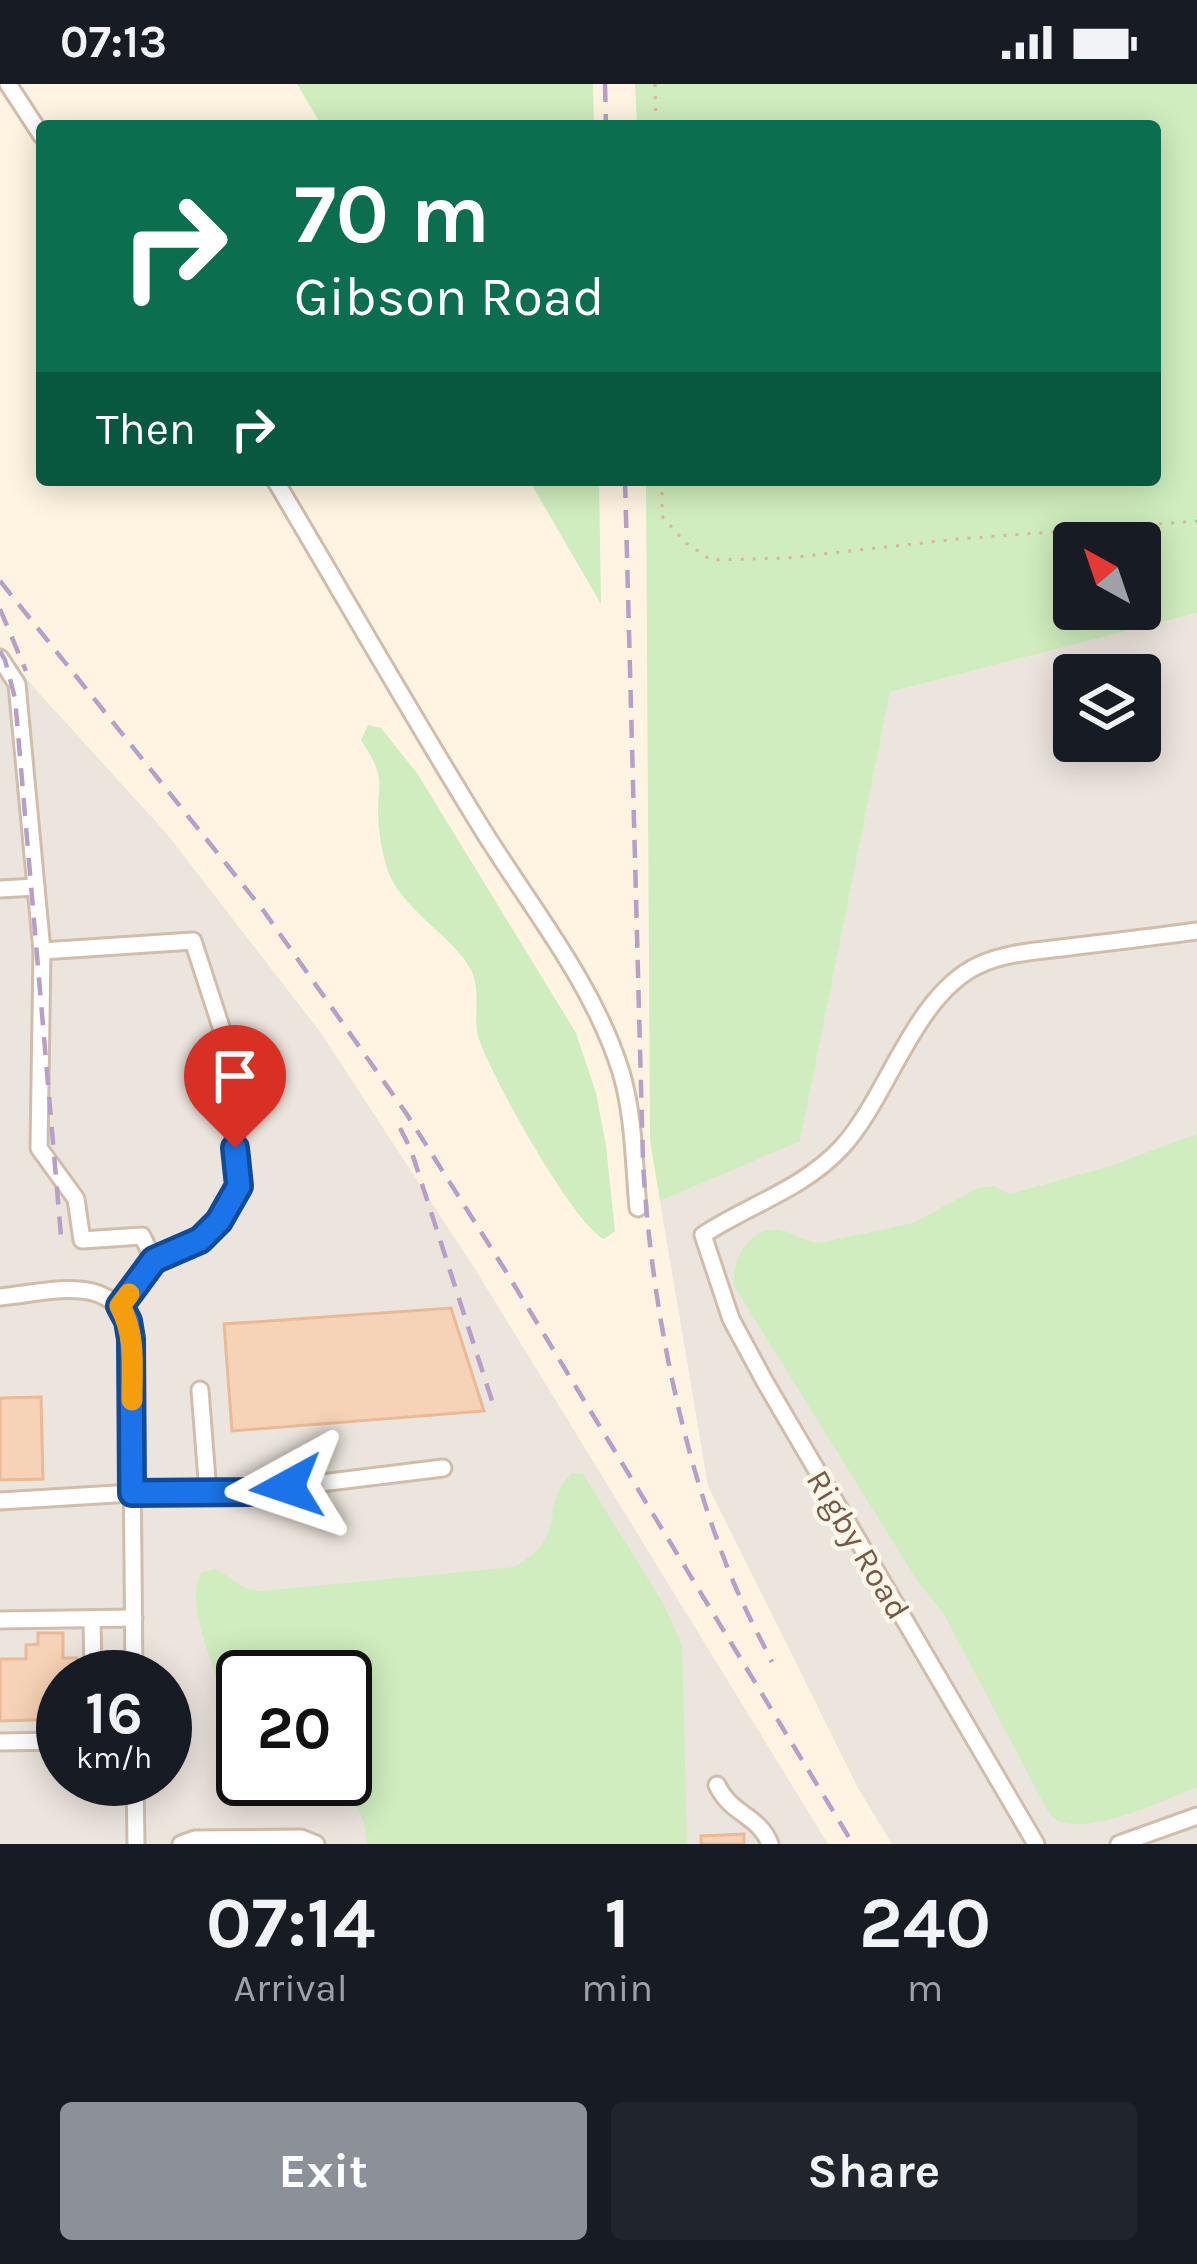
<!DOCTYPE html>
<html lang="en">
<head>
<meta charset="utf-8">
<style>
	:root { --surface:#171b24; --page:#20242c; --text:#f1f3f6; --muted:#9ea1a6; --accent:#8c9099 }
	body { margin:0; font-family:Karla,sans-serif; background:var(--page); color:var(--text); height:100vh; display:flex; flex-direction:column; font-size:45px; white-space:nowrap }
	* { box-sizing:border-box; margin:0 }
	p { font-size:39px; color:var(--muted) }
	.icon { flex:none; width:66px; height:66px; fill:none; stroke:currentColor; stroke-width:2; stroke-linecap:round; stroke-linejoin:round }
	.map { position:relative; height:1760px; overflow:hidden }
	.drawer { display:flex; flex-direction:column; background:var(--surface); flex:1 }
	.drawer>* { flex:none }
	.guide { position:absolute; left:36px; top:36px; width:1125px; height:366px; border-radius:12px; box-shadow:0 6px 30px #0003; background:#0b6e4f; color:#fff; overflow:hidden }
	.needle { width:78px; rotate:320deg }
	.controls { position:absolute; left:1053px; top:438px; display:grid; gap:24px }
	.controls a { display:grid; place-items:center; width:108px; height:108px; border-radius:12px; background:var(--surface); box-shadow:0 6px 30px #0003; font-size:60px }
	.speed { position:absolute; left:36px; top:1566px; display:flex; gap:24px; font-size:60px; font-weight:700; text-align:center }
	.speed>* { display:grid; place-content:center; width:156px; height:156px; border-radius:50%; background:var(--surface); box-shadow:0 6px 30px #0003; line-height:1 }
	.speed small { font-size:30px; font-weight:400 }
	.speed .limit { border:6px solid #111; border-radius:18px; background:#fff; color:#111 }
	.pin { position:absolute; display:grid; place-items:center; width:102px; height:102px; color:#fff; margin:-123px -51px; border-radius:50% 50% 50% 0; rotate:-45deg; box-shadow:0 0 12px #0007 }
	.pin .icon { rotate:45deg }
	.me { position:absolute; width:132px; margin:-66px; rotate:265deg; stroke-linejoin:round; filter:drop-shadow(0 0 9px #0008) }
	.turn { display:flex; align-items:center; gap:42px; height:252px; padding:0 60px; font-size:54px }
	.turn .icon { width:156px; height:156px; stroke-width:2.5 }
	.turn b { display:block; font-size:84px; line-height:102px }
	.then { display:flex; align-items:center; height:114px; padding:0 60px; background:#0003; gap:24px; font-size:45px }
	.eta { display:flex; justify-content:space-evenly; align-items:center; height:204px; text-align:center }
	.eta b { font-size:72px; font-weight:700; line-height:84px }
	.button { display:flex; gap:24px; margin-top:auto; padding:24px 60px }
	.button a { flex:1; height:138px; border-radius:12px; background:var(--accent); color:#fff; font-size:48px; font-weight:700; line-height:138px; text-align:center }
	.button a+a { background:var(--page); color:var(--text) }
	.status { display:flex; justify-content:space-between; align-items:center; height:84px; padding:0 60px; background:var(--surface); direction:ltr }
	.status svg { height:33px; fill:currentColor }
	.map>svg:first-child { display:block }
	.industrial { fill:#ece5dd; fill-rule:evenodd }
	.green { fill:#cfedbe; fill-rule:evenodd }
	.building { fill:#f6d2b6; stroke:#eab995; stroke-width:3 }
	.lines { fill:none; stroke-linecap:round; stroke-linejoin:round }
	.minor-casing { stroke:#d2bdaa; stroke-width:21 }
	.path { stroke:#dbb699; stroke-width:3; stroke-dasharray:3 9; stroke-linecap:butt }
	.minor { stroke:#fff; stroke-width:15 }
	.rail { stroke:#b79fc8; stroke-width:4.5; stroke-dasharray:18 12; stroke-linecap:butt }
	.route-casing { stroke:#114b97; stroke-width:30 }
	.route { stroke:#1a73e8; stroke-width:21 }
	.slow { stroke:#f59e0b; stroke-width:21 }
	.labels { text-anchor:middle; stroke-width:9; stroke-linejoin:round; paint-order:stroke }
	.street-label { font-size:33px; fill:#775946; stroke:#fff7e9 }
</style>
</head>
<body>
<div class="status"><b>07:13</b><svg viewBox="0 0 49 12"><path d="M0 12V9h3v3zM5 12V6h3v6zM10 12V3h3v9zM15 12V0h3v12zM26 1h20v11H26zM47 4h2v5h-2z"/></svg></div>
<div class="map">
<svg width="1197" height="1760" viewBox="0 0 1197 1760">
	<rect width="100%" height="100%" fill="#fef4e1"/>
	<g class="industrial">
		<path d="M1197,529V1760H892L858,1704L708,1402L660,1117L800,1056L890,608ZM1074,591H1140V657H1074Z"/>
		<path d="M0,566L167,750L321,949L475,1185L828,1760H0ZM63,1593H165V1695H63ZM243,1593H345V1695H243Z"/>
	</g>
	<g class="green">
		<path d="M297,0H593L594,42H322Z"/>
		<path d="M635,0H1197V529L890,608L800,1057L660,1117L650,1056L646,396H1155V42H637ZM1074,459H1140V525H1074Z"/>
		<path d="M529,396H599L601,520Z"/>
		<path d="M368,641L381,644L417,689L576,949L596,1009L606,1062L615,1147L604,1155C573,1140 489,989 478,952C473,931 481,910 472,888C455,852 397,824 386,781C381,764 378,743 378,726C378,713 381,701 378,689C375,677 367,666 361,656Z"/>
		<path d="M1197,1050V1703C1163,1716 1097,1749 1062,1738C1054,1736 1053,1733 1047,1726L944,1530L918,1498L734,1202C731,1176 750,1141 780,1146C794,1148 803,1158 819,1159L913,1139L976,1105L994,1102L1010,1110L1104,1084Z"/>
		<path d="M572,1389L583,1390L663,1519L682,1561L687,1760H367C363,1677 288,1731 245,1695H345V1593H243V1693L234,1686C227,1654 224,1621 215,1590C207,1562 186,1515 202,1488L216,1485L247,1505L261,1507L514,1483C572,1451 537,1422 572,1389Z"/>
	</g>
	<g class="building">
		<path d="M451,1224L484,1327L232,1347L224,1240Z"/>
		<path d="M41,1313L43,1395L0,1396V1314Z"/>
		<path d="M38,1549H63V1574H77L78,1593H63V1635L0,1637V1575H26V1561L38,1560Z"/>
		<path d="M744,1750V1760H701V1752Z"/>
	</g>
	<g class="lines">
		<g class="minor-casing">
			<g id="minor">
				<path d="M8,0L42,52"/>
				<path d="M275,396C342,509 407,623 476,735C526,818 592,895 621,988C634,1031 634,1080 638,1124"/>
				<path d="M0,574L17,600L36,803"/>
				<path d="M0,805L36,803L42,867L39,1064L76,1115L82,1156L142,1152L154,1176"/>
				<path d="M42,867L193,857L222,946L239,1103L219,1137L199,1156L154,1176L120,1222"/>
				<path d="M0,1213C52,1208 119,1185 131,1255L134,1593"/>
				<path d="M200,1306L208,1409"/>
				<path d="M0,1417L132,1409L248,1408L443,1384"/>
				<path d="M92,1535L93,1593"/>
				<path d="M0,1536L134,1534"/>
				<path d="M0,1658L63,1657"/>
				<path d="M135,1695L136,1760"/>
				<path d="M717,1701C731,1731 759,1731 770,1760"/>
				<path d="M181,1760L195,1755L301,1754L316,1760"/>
				<path d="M1036,1760L765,1298L731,1235L703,1151C750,1120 802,1106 842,1063C888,1013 914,911 979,881C1007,868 1039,867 1069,863C1112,858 1154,853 1197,847"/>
				<path d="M1119,1760L1197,1732"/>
			</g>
		</g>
		<g class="path">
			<path d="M655,0L656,42"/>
			<path d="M662,396V432L686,459L711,476L787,474L958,455L1197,437"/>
		</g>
		<use href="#minor" class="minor"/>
		<g class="rail">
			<path d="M605,0L606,42"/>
			<path d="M625,396L643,1078C650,1208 678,1355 725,1477C738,1512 755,1544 772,1578"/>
			<path d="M0,497L263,826L406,1029L505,1186L853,1760"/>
			<path d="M0,525L26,587"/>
			<path d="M0,567L5,576L15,614L61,1152"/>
			<path d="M400,1044L411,1066L493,1320"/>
		</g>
	</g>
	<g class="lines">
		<g class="route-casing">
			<path id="route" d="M235,1064L239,1102L219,1137L200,1156L154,1176L120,1222L128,1237L131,1255L132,1409L248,1408L287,1403"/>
		</g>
		<use href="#route" class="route"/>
		<path class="slow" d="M129,1210L120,1222C136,1251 132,1284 132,1316"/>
	</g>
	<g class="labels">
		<g class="street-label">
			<text transform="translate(859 1460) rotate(59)" y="12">Rigby Road</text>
		</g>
	</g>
</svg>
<div class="controls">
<a><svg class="needle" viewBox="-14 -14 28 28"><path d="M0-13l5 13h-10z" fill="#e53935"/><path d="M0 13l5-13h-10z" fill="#9ea1a6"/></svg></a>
<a><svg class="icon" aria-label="layers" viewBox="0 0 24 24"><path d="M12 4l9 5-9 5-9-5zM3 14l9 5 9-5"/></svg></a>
</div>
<div class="speed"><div>16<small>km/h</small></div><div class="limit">20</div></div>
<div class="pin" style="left:235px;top:1064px;background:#d93025"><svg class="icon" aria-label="arrive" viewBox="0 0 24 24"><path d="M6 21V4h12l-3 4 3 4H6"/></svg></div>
<svg class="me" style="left:287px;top:1403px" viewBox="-20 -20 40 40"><path d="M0-17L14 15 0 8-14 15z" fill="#1a73e8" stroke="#fff" stroke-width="4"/></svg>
<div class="guide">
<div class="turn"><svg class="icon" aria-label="right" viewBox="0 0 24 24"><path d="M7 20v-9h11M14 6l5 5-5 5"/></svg><div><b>70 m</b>Gibson Road</div></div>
<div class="then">Then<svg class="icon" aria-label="right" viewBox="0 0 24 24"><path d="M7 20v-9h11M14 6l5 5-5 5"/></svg></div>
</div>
</div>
<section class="drawer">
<div class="eta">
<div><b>07:14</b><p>Arrival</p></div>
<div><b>1</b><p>min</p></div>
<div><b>240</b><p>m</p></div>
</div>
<div class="button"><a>Exit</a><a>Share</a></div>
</section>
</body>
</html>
